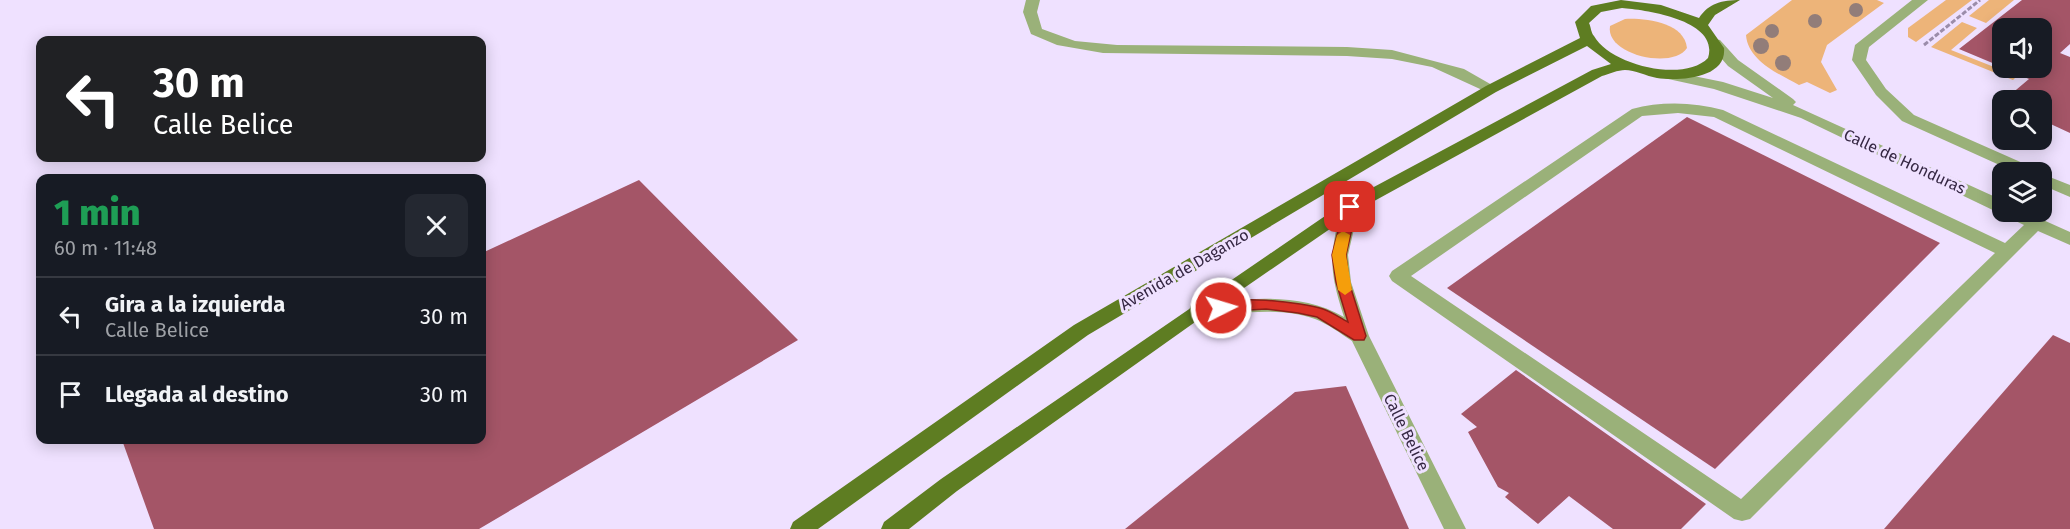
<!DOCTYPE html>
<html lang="es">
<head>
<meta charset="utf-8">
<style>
	:root { --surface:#171b24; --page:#242831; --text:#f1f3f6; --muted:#9ea1a6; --line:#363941 }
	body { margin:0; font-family:"Fira Sans",sans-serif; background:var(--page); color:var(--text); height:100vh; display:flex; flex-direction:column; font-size:22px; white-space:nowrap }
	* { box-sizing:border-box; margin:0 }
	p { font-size:20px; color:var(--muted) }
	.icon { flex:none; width:33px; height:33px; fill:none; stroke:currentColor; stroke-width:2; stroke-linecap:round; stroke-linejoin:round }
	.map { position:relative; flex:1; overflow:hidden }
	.details { position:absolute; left:36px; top:174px; width:450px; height:270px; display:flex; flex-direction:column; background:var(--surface); border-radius:12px; box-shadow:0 3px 15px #0003 }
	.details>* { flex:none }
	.top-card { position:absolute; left:36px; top:36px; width:450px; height:126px; border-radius:12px; box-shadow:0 3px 15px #0003; background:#202124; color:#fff; overflow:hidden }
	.tools { position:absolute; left:1992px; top:18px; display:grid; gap:12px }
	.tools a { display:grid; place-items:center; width:60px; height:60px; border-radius:12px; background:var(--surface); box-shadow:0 3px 15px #0003; font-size:30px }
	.pin { position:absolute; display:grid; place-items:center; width:51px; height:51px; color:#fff; margin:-26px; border-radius:12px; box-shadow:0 3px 9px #0006 }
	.me { position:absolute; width:66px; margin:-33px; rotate:85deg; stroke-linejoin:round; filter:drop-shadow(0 0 4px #0008) }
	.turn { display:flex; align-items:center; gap:21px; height:126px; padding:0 18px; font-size:27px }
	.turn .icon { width:78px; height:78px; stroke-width:2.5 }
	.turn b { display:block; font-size:42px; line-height:51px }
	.round { display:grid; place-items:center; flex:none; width:63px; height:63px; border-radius:12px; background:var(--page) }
	.headline { display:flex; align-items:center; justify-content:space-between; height:102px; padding:0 18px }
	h1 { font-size:36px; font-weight:800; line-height:45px; color:#1e9e55 }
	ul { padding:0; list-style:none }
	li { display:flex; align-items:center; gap:18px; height:78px; padding:0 18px; border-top:2px solid var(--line) }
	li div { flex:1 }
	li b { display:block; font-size:22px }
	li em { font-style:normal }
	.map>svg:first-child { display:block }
	.green { fill:#edb479 }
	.building { fill:#a45567 }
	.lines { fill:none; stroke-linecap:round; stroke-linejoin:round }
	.path { stroke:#9b8daa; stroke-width:3; stroke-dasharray:5 2; stroke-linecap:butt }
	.minor { fill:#9ab179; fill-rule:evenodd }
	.major { fill:#5e7d22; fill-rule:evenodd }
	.tree { fill:#927d79 }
	.route { fill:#d93025; stroke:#8d1f18; stroke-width:1.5 }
	.slow { fill:#f59e0b }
	.labels { text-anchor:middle; stroke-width:6; stroke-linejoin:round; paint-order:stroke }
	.street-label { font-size:16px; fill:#352743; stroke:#efe1ff }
</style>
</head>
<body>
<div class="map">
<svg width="2070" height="529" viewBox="0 0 2070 529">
	<rect width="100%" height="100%" fill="#efe1ff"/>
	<g class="green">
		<path d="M1792,0H1877L1884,3L1827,45L1821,62L1837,90L1830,93L1807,82L1799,85C1779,74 1748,61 1746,35Z"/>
		<path d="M1946,0H1972L1916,42L1908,37V28Z"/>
		<path d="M1989,0H2014L1986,23L1969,16Z"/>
		<path d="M1625,19C1645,18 1684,22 1687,48C1673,70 1605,55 1610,26Z"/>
		<path d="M1962,22L1977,28L1951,50L2017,76L2013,80L1931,47Z"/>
	</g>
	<g class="building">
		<path d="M2022,0H2070V44L2060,53L2070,57V133L2042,120V100H2004L2029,79L2003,68H2042V28H2002V67L1959,49Z"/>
		<path d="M1687,117L1940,243L1715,469L1447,288Z"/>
		<path d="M639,180L798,340L479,529H154L122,440H482V253Z"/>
		<path d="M2053,335L2070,343V529H1884Z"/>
		<path d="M1516,370L1706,504L1681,529H1613L1569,496L1538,524L1505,497L1509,493L1498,487L1468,432L1477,427L1461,414Z"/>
		<path d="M1346,386L1409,529H1125L1295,392Z"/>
	</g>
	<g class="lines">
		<path class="path" d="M1924,45L1980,0"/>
		<g class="minor">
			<path d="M1026,0H1040L1037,12L1042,29L1075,41L1117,45L1347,47L1392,50L1464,69L1499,89L1491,94L1432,67L1392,59L1347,56L1103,53L1057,45L1031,34L1023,12Z"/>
			<path d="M1912,0H1928L1869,47L1866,60L1886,89L1914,115L2034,168L2036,172H2015L1902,121L1876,95L1852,60L1855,45Z"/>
			<path d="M1715,39L1720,40L1738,60L1793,99L1796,102L1793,105L2002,200V212H2025L2070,232V245L2038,231L1750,519L1742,521L1734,519L1392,281L1389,276L1392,271L1632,109C1661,101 1694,102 1723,110L2005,243L2024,225L1801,118L1714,89L1659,77L1657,74L1664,70L1723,82L1773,98L1728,66L1708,43ZM1678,113L1714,117L1995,253L1741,499L1411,276L1642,116Z"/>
			<path d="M2042,174L2070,185V197L2042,185Z"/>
			<path d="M1350,201L1359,207L1348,255L1351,282L1369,336L1466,529H1444L1352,341C1340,333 1328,324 1315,319C1279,306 1236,314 1198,317L1191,315L1189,310L1191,305L1198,303C1246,299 1300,291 1344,317C1328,267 1330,257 1341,207Z"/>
		</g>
		<path class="major" d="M1621,0L1661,5L1699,18C1709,3 1722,0 1740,0L1715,15L1708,25L1724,48C1727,79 1678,81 1657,78C1646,76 1635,70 1625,70C1618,70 1609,74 1602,76L1356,211L1205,315L957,491L909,529H881L884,522L941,479L1344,203L1592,70L1611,64L1587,46L1496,92L1088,335L818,529H790L793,522L1074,325L1486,86L1580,38L1575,22L1591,6ZM1622,8C1646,10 1720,20 1708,58C1684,83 1610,65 1594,36C1591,33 1591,27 1589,23L1601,12Z"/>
	</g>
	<g class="tree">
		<circle cx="1856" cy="10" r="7"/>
		<circle cx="1815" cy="21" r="7"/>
		<circle cx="1772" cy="31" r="7"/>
		<circle cx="1761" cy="46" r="8"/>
		<circle cx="1783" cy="63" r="8"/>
	</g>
	<path class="route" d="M1350,203L1357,207L1346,255L1349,282L1366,336L1364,340H1354L1317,317L1298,313L1266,309L1216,312L1214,308C1225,292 1305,303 1323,309C1332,312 1340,318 1348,322L1336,282L1332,255L1344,207Z"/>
	<path class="slow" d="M1343,231L1350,235L1346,255L1352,290L1345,295L1338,290L1332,255L1337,235Z"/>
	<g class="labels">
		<g class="street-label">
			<text transform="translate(1905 161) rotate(25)" y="6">Calle de Honduras</text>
			<text transform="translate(1184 269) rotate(-30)" y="6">Avenida de Daganzo</text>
			<text transform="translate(1407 432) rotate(64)" y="6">Calle Belice</text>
		</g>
	</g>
</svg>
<div class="tools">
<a><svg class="icon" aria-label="sound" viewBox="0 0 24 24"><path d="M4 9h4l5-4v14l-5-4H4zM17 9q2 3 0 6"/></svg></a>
<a><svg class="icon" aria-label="search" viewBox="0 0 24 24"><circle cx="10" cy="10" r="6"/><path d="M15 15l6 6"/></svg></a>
<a><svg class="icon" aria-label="layers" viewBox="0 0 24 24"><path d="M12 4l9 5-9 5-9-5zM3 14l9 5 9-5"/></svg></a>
</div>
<div class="pin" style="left:1350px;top:207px;background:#d93025"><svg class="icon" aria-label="arrive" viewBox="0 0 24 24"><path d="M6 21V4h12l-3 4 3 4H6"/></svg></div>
<svg class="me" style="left:1221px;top:308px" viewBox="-20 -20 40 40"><circle r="17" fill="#d93025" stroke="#fff" stroke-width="3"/><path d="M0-11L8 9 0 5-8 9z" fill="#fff"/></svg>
<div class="top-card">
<div class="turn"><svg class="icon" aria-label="left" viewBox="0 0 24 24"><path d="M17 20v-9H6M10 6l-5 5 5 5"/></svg><div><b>30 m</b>Calle Belice</div></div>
</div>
<section class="details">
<div class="headline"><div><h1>1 min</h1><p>60 m · 11:48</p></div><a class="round"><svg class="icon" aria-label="close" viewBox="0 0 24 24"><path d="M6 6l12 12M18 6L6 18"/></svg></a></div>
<ul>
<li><svg class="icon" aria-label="left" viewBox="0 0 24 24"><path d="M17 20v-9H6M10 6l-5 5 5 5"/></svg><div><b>Gira a la izquierda</b><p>Calle Belice</p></div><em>30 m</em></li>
<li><svg class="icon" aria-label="arrive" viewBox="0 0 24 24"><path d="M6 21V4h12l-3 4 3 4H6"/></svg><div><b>Llegada al destino</b></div><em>30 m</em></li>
</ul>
</section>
</div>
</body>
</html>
